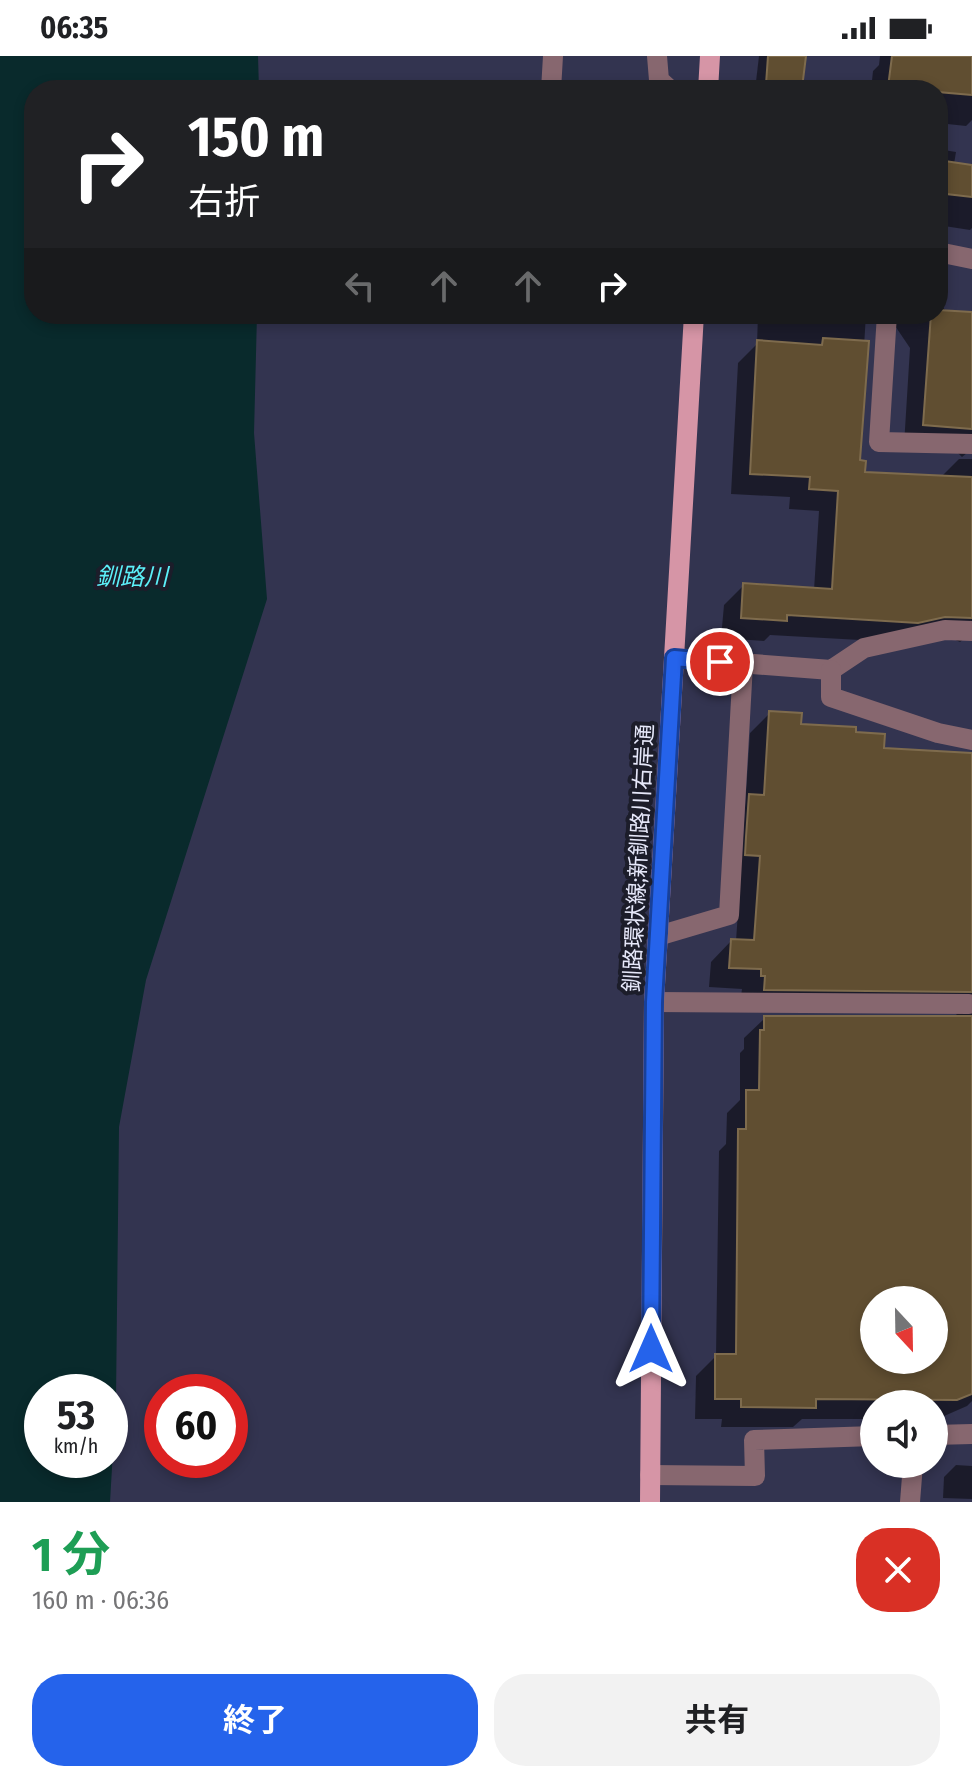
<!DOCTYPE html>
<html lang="ja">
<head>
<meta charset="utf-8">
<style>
	:root { --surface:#fff; --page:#f2f2f2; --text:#202124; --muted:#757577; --accent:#2563eb }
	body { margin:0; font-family:"Fira Sans Condensed","Noto Sans JP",sans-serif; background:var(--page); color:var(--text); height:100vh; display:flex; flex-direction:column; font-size:30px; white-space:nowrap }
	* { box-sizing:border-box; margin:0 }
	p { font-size:26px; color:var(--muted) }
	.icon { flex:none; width:44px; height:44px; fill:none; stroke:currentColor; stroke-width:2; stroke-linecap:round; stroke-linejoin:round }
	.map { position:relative; height:1446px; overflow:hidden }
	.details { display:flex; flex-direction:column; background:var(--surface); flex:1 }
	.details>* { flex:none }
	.hud { position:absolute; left:24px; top:24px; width:924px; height:244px; border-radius:32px; box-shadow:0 4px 12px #0003; background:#202124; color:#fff; overflow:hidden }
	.needle { width:52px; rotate:158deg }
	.buttons { position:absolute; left:860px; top:1230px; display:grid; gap:16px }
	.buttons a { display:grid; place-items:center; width:88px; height:88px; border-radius:50%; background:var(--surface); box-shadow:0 4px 12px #0003; font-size:40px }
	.speed { position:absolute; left:24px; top:1318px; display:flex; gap:16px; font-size:40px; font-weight:700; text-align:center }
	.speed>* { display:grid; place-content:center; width:104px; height:104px; border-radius:50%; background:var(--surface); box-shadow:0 4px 12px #0003; line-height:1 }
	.speed small { font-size:20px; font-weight:400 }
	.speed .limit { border:12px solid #d22; background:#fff; color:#111 }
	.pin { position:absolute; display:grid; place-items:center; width:68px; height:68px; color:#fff; margin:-34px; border:4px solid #fff; border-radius:50%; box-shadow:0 2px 8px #0007 }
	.me { position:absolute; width:88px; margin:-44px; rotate:0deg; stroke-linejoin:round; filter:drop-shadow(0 0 6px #0008) }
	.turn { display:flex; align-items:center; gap:28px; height:168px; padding:0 32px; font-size:36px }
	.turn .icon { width:104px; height:104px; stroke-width:2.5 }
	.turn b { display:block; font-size:56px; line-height:68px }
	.lanes { display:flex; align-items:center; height:76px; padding:0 32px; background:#0003; justify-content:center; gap:40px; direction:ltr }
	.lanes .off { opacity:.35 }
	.round { display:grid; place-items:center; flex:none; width:84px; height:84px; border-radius:32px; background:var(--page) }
	.headline { display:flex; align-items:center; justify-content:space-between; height:136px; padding:0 32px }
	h1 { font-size:48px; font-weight:700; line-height:60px; color:#1e9e55 }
	.primary-button { display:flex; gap:16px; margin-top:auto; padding:16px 32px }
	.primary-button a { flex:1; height:92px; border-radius:32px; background:var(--accent); color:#fff; font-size:32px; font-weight:700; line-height:92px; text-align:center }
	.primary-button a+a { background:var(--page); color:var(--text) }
	.status { display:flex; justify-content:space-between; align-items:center; height:56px; padding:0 40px; background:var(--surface); direction:ltr }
	.status svg { height:22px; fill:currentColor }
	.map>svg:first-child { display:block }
	.water { fill:#092a2c; fill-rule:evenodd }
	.shadow { fill:#0007; fill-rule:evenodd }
	.building { fill:#604e31; stroke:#7e6b4d; stroke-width:2; fill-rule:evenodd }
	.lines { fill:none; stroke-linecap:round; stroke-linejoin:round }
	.minor { stroke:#87676f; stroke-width:20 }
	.major { stroke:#d695a6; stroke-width:20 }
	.route-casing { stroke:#184099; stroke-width:20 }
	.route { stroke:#2563eb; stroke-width:14 }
	.labels { text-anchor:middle; stroke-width:8; stroke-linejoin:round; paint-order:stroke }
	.street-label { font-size:22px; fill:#e6e8fa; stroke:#1c1d2a }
	.water-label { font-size:24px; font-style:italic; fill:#5cf0f9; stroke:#1c1d2a }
</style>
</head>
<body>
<div class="status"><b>06:35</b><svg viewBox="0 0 49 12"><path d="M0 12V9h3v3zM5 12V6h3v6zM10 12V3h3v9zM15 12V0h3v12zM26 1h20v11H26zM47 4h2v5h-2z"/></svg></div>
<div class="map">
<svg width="972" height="1446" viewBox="0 0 972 1446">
	<rect width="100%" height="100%" fill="#333450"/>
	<path class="water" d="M0,0H258L259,34H34V258H257L254,377L267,543L146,924L119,1071L116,1343L110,1446H0ZM42,1336H110V1404H42Z"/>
	<g class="shadow">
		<path d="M759,0H804L801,31L797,34H755Z"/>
		<path d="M880,0H972V64L966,70L938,67V34H871L873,15L879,9Z"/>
		<path d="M938,93L956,96L954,108L972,111V172L970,174L944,170L947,150L938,149Z"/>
		<path d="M938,244L947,257L972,258V393L962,401L957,396L904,389L910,292L887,258H938Z"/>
		<path d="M758,258H866L857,406L863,418L940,422L959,403H972V581H966L960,586L951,582L896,586L770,579L764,585L721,582L724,549L744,529L814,534L819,455L789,453L790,441L731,438L738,307L757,288Z"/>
		<path d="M770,657L799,670L854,678L882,693L972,699V1345L967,1350L935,1364L934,1348H874V1363H802L793,1371H721L722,1363H695L696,1320L716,1300L719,1095L726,1088L727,1057L740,1044V997L744,993V982L765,962L961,963L954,956L741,940L742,933L709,931L711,906L731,885H736L750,677ZM874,1244H934V1304H874Z"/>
		<path d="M956,1409L972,1410V1443L943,1442L944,1421Z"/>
	</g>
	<g class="building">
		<path d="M768,0H806L802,32L766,28Z"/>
		<path d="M892,0H972V39L938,36V34L888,31Z"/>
		<path d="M938,104L972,109V141L938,137Z"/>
		<path d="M938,254L972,256V373L923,369L931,258H938Z"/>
		<path d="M823,282L869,285L860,404L866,405L865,416L972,421V562L945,561L918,567L787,559V565L741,562L743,527L832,533L838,435L809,433L810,421L750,418L757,284L822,289Z"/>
		<path d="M769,655L802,657L801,668L856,671V676L885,678L884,692L972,697V936L764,934L765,920H761V913L729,912L731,883L754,884L760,800L745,799L746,781L749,738L764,739Z"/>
		<path d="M764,960H972V1338L957,1344L816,1343V1352L741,1351V1343H715V1298H736L738,1073H746V1034H759L760,974H764ZM874,1244H934V1304H874Z"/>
	</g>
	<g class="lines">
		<g class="minor">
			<path d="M657,0L659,24L670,34"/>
			<path d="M551,34L553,0"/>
			<path d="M938,196L972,203"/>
			<path d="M887,258L879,386L972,388"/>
			<path d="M674,602L831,614L864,592L945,574L972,575"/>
			<path d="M831,614V641L938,677L972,684"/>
			<path d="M658,880L729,859L743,608"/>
			<path d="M654,946L969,948"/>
			<path d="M934,1379L972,1378"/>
			<path d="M650,1419L755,1420L754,1384L874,1380"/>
			<path d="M910,1446L913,1408"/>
		</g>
		<g class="major">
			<path d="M708,34L710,0"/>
			<path d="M650,1446L654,946L694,258"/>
		</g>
	</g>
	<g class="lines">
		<g class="route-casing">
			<path id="route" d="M651,1293L654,946L674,602L720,606"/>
		</g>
		<use href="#route" class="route"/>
	</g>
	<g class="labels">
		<g class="street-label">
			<text transform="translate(638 802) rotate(-87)" y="8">釧路環状線;新釧路川右岸通</text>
		</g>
		<g class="water-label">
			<text x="132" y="529">釧路川</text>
		</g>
	</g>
</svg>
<div class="buttons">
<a><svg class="needle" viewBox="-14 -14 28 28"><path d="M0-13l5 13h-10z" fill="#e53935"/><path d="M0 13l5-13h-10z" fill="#757577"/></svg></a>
<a><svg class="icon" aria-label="sound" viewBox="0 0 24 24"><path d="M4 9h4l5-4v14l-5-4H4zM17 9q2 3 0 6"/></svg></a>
</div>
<div class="speed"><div>53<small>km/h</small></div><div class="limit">60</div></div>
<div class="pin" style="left:720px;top:606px;background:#d93025"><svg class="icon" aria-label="arrive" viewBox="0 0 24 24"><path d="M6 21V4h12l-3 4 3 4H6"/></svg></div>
<svg class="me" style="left:651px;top:1293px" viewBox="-20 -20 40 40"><path d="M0-17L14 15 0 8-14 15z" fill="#2563eb" stroke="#fff" stroke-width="4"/></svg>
<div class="hud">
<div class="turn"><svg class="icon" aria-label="right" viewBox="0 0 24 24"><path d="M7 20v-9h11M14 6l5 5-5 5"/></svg><div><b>150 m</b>右折</div></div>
<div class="lanes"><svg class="icon off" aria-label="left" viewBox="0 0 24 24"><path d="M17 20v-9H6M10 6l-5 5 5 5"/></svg><svg class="icon off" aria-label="ahead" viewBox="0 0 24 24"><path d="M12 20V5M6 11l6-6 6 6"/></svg><svg class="icon off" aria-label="ahead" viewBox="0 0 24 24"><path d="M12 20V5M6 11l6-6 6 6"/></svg><svg class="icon" aria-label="right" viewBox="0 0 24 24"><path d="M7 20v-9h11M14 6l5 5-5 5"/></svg></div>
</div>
</div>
<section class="details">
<div class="headline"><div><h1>1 分</h1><p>160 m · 06:36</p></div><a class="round" style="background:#d93025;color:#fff"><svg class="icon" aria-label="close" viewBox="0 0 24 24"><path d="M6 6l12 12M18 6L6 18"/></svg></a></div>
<div class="primary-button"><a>終了</a><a>共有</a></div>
</section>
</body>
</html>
